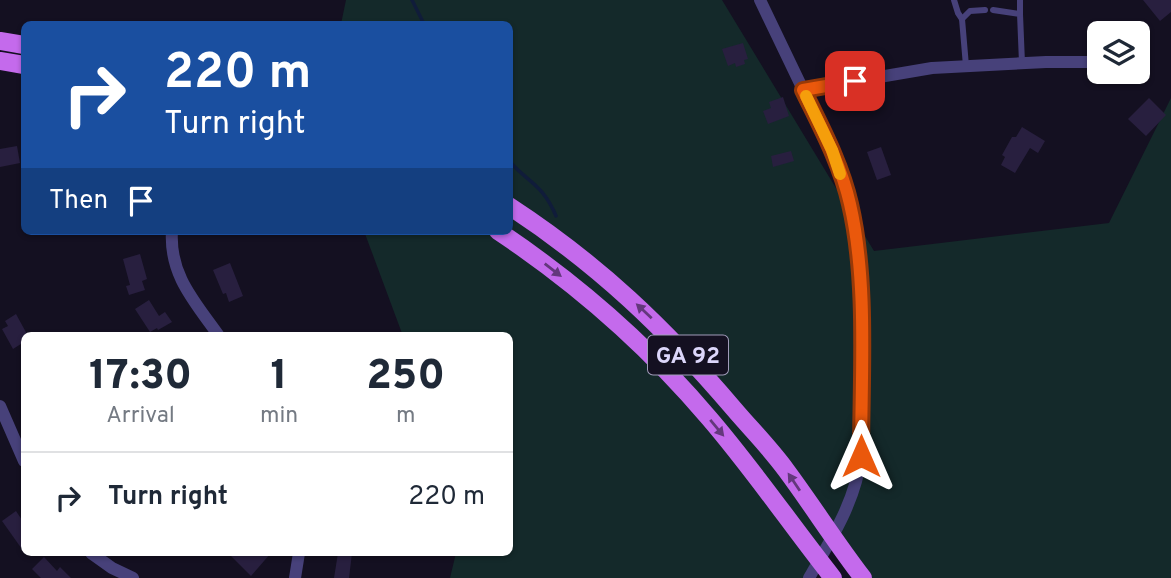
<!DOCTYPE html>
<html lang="en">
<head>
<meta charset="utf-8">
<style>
	:root { --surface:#fff; --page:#f6f6f7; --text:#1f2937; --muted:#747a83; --line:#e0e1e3 }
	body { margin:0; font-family:Overpass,sans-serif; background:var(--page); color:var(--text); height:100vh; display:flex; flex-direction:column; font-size:26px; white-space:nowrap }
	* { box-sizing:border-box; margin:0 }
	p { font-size:23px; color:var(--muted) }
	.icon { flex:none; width:38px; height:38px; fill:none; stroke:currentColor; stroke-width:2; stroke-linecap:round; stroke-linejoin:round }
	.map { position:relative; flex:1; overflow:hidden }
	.details { position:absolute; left:21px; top:332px; width:492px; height:224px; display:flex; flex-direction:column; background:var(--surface); border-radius:10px; box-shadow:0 2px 5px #0004 }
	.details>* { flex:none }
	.top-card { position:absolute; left:21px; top:21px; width:492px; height:214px; border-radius:10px; box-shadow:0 2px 5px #0004; background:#1a4fa0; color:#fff; overflow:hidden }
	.controls { position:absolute; left:1087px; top:21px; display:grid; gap:14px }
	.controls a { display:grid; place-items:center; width:63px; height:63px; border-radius:10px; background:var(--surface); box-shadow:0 2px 5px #0004; font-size:35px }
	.pin { position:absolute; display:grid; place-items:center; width:60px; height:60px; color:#fff; margin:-30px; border-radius:14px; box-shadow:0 4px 10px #0006 }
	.me { position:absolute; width:77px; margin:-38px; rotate:0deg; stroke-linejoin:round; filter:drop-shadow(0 0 5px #0008) }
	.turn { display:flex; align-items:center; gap:24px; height:147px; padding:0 28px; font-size:32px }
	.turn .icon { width:91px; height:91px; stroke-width:2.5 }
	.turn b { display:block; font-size:49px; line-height:60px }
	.then { display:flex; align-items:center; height:66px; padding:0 28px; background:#0003; gap:14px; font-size:26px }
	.eta { display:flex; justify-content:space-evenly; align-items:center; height:119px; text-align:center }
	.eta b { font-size:42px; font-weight:800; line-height:49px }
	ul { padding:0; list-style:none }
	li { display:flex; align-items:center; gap:21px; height:91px; padding:0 28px; border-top:2px solid var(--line) }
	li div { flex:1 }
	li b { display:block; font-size:26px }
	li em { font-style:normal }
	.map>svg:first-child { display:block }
	.green { fill:#14292a }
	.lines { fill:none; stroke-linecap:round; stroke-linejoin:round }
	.stream { stroke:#101c3a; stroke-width:3.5 }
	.building { fill:#281f3f }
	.service { stroke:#47417a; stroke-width:6 }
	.minor { stroke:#47417a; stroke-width:12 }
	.primary { stroke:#c46aec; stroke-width:18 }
	.oneway { fill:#63387c }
	.route-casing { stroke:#983908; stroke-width:18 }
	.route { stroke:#ea580c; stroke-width:12 }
	.slow { stroke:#f59e0b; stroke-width:12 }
	.labels { text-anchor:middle; stroke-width:7; stroke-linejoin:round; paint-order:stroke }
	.shield { fill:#141021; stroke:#a09bb9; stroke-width:2 }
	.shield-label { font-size:23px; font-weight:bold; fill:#dcd6fa }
</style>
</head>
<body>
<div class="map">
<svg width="1171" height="578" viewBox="0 0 1171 578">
	<rect width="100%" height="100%" fill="#141021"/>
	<path class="green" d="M346,0H722L874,251L1109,223L1171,98V578H861L833,543L815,578H450L456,553H509V336H403L364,231H509V24H341Z"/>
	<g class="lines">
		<g class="stream">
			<path d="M412,0L424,24"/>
			<path d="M509,161C530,184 543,185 556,216"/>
		</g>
	</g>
	<g class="building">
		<path d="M1143,0H1171V12L1160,21Z"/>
		<path d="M743,43L748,59L744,60L745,64L736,67L735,63L728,66L722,49Z"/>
		<path d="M783,97L789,116L768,124L763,111L771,108L769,102Z"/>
		<path d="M1149,98L1166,115L1146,136L1128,119Z"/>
		<path d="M1022,127L1045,141L1038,153L1030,148L1015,173L1001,165L1005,157L1002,155L1012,137H1016Z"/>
		<path d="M17,146L20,163L0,167V149Z"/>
		<path d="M881,147L891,175L877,180L867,152Z"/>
		<path d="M791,151L794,161L773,167L771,156Z"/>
		<path d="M140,254L147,279L142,281L145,290L129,295L126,286L130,285L123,259Z"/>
		<path d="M230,263L243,296L229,302L226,293L223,294L213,270Z"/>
		<path d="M149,300L159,316L165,312L172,322L158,330L157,328L150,332L135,309Z"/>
		<path d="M16,314L28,336H24V342L13,349L2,329L8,326L5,321Z"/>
		<path d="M16,511L24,523V552L2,521Z"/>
		<path d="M228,553H271L251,576Z"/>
		<path d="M338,553H352L349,578H334Z"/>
		<path d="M44,557L57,571L60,567L71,578H41L32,569Z"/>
	</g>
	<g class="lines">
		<g class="service">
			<path d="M954,0L958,13L962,19"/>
			<path d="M993,10L1020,14L1022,63"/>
			<path d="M1020,14V0"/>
			<path d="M966,66L962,19L970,11L985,10"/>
		</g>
		<g class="minor">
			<path d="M760,0L832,150L850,202L859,254L860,288L861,456C856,501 831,539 809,578"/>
			<path d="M803,90L932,68L1046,62H1092"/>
			<path d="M172,231C169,275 195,302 219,336"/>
			<path d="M0,406L24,461"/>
			<path d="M91,553L112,568L133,578"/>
			<path d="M295,578L299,553"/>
		</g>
		<g class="primary">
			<path d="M0,41L24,45"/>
			<path d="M0,61L24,65"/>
			<path d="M509,206C598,264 665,328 734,409C751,429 770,448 786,470C812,505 836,543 863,578"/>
			<path d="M498,231C576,283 648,346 709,418C753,469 791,525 833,578"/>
		</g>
	</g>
	<defs><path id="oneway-solid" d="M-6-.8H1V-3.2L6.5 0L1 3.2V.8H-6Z" transform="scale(1.75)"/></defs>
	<g class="oneway">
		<use href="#oneway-solid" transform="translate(553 270) rotate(38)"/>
		<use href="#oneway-solid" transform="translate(644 311) rotate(-137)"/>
		<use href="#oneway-solid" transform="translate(717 428) rotate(50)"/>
		<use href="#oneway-solid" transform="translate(794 482) rotate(-124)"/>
	</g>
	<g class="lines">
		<g class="route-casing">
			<path id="route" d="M855,81L803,90C821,127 841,164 850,204C868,281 861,376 861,456"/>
		</g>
		<use href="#route" class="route"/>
		<path class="slow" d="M806,96L832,150L840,174"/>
	</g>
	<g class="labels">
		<rect class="shield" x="648" y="335.5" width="80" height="39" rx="5"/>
		<g class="shield-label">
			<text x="688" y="363">GA 92</text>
		</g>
	</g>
</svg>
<div class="controls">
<a><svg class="icon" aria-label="layers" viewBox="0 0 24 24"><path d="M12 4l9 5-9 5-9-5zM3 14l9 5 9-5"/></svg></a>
</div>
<div class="pin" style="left:855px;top:81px;background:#d93025"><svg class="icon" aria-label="arrive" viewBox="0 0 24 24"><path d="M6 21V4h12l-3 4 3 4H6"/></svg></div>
<svg class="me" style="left:861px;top:456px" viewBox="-20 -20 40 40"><path d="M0-17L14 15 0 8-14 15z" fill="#ea580c" stroke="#fff" stroke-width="4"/></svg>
<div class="top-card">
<div class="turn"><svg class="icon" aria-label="right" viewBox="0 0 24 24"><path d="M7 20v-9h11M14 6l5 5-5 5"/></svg><div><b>220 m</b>Turn right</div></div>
<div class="then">Then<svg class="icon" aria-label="arrive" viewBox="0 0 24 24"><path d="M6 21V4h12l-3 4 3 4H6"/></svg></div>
</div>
<section class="details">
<div class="eta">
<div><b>17:30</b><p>Arrival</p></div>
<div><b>1</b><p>min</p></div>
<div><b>250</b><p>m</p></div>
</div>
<ul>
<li><svg class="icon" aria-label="right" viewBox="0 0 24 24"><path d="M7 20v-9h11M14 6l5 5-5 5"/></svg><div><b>Turn right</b></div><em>220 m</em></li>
</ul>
</section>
</div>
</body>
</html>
